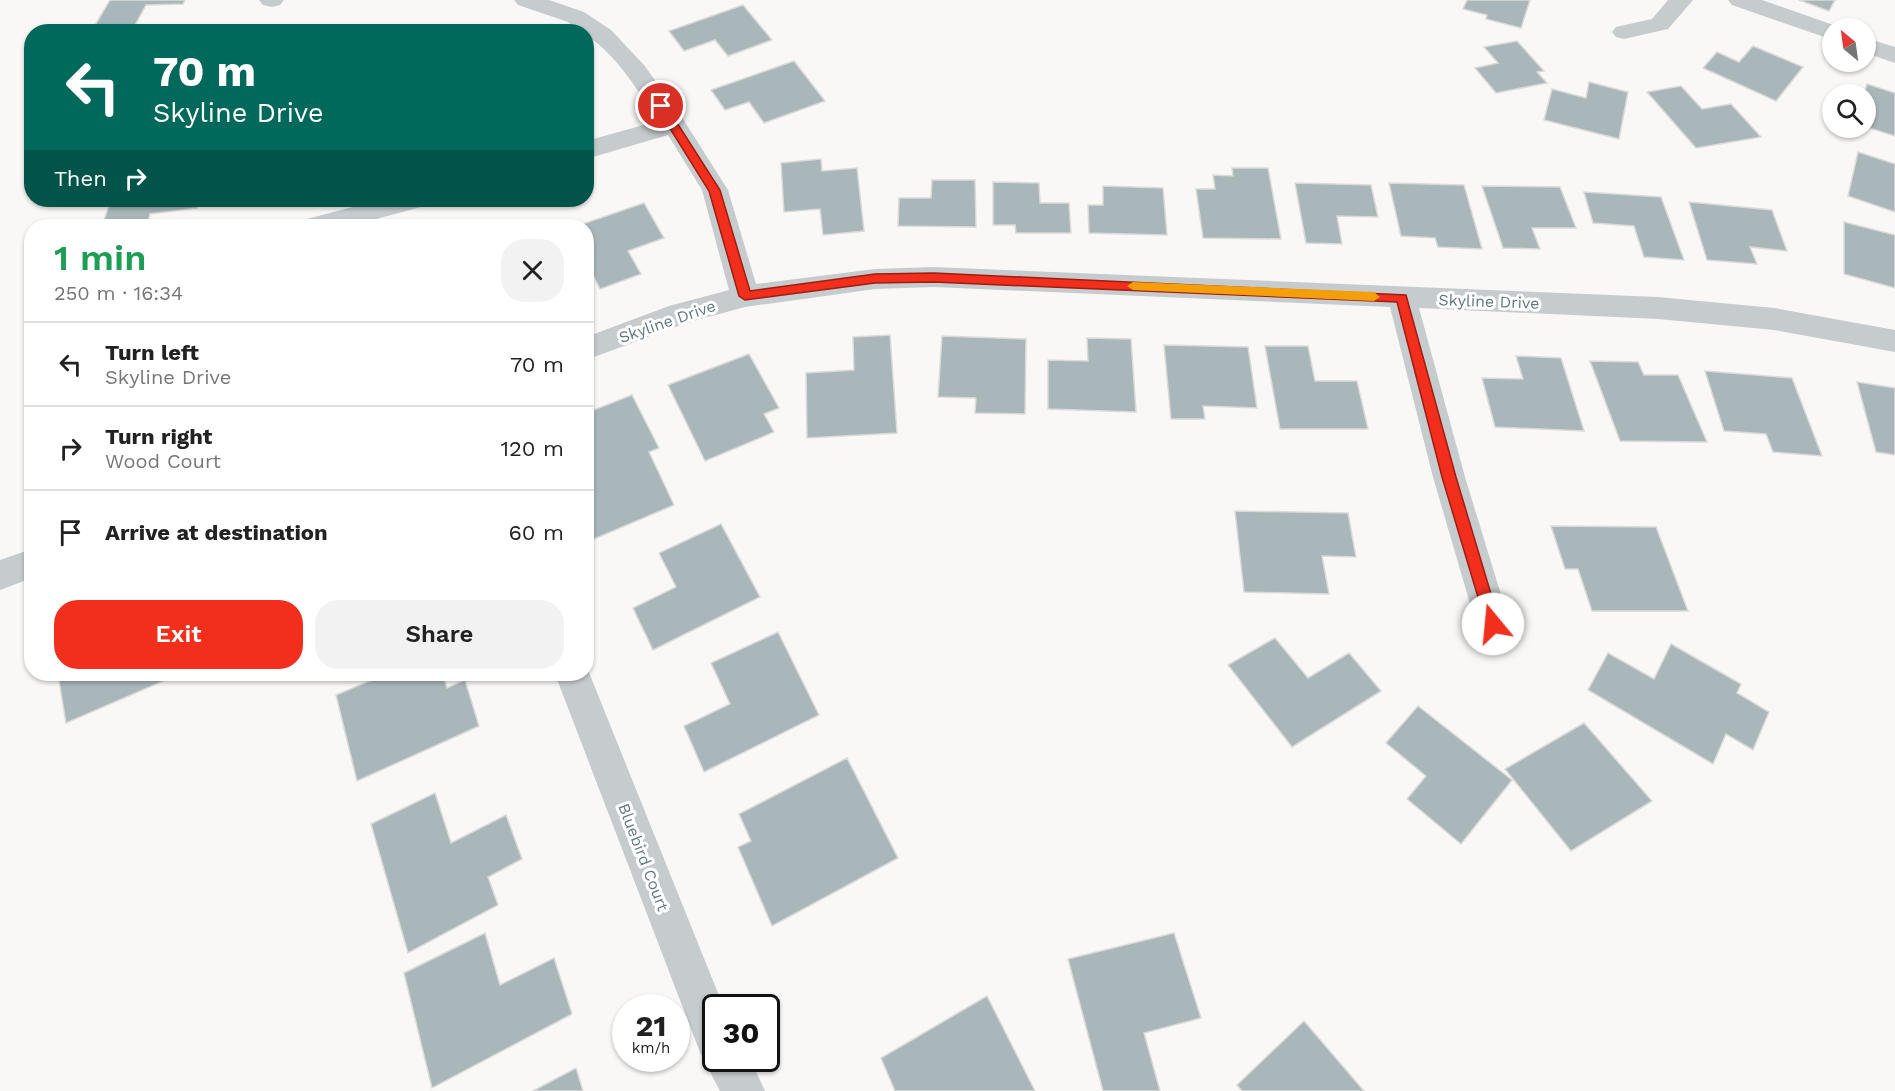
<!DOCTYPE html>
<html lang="en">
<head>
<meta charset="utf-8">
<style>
	:root { --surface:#fff; --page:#f2f2f2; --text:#222; --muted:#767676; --line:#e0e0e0; --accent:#f22e1c }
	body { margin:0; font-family:"Work Sans",sans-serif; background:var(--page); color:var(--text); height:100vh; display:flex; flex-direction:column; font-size:22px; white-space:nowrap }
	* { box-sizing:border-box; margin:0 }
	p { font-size:20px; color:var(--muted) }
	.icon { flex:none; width:33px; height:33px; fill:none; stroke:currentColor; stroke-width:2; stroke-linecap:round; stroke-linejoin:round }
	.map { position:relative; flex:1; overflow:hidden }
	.side { position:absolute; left:24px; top:219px; width:570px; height:462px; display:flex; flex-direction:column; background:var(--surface); border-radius:24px; box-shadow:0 2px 4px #0004 }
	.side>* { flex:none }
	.guide { position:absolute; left:24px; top:24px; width:570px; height:183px; border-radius:24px; box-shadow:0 2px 4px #0004; background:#00695c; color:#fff; overflow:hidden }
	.needle { width:39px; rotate:331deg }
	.controls { position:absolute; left:1822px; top:18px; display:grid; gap:12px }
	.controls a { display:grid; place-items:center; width:54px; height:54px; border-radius:50%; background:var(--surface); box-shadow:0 2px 4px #0004; font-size:30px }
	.speed { position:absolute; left:612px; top:994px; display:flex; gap:12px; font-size:30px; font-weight:700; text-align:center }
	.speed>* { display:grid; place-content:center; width:78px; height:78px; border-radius:50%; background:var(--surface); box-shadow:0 2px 4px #0004; line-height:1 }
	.speed small { font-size:15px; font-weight:400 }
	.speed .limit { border:3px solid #111; border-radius:9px; background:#fff; color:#111 }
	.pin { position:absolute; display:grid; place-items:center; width:51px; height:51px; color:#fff; margin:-26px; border:3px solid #fff; border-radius:50%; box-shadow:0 2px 6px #0007 }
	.me { position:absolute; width:66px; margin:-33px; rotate:343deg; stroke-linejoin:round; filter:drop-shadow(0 0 4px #0008) }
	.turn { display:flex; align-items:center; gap:21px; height:126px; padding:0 30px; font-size:27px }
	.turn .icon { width:78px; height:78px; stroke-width:2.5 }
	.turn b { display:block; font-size:42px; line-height:51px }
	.then { display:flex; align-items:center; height:57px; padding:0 30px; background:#0003; gap:12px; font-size:22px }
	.round { display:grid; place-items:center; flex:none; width:63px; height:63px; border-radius:24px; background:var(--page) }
	.overview { display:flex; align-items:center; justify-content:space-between; height:102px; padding:0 30px }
	h1 { font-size:36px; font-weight:600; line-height:45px; color:#1e9e55 }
	.button { display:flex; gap:12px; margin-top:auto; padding:12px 30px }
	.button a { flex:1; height:69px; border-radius:24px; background:var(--accent); color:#fff; font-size:24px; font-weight:600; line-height:69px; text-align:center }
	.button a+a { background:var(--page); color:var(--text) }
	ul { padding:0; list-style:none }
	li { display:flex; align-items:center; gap:18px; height:84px; padding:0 30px; border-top:2px solid var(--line) }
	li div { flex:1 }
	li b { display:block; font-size:22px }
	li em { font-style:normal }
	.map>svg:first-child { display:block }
	.building { fill:#a9b6ba; stroke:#dadad8; stroke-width:1.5 }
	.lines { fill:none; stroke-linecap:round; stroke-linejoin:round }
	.minor { fill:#c6cbce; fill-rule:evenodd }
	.route { fill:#f22e1c; stroke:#9d1e12; stroke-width:1.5 }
	.slow { fill:#f59e0b }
	.labels { text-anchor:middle; stroke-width:6; stroke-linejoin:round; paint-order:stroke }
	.street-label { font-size:16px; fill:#617983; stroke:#fff }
</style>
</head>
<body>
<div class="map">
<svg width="1895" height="1091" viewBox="0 0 1895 1091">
	<rect width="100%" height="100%" fill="#f9f8f6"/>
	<g class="building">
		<path d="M110,0H185L183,4L146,5L135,25L94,27Z"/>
		<path d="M1467,0H1530L1521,28L1486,19L1487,15L1463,9Z"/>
		<path d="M1799,0H1835L1829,11Z"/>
		<path d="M743,5L772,40L728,56L715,40L684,51L669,31Z"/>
		<path d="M1517,41L1544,71L1537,72L1547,83L1496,93L1475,68L1498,63L1484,47Z"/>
		<path d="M1753,46L1803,67L1776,101L1703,68L1717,52L1739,62Z"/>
		<path d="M794,61L825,101L764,123L749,102L725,110L711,90Z"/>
		<path d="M1589,82L1628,92L1619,139L1544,120L1552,89L1586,98Z"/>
		<path d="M1867,84L1895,93V136L1866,127L1864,94Z"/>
		<path d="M1681,86L1702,109L1731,104L1761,137L1696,148L1647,92Z"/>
		<path d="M1858,152L1895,164V212L1848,196Z"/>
		<path d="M821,159L822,171L857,168L864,231L823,235L820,209L784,212L781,163Z"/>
		<path d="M1232,168H1268L1281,239L1203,238L1196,189H1215L1213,175L1233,176Z"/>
		<path d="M932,180H975L976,227L898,226L899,198H931Z"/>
		<path d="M993,182L1039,183L1040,203H1069L1071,233H1016L1015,225H993Z"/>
		<path d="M1295,183L1371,185L1378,217L1337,216L1342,244L1306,243Z"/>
		<path d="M1389,183L1464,185L1482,249L1438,247L1435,238L1401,236Z"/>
		<path d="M1103,186L1163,188L1167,235L1089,233L1088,205H1103Z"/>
		<path d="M1482,186L1560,187L1576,228H1532L1540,249L1503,248Z"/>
		<path d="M1584,192L1661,197L1684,260L1644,257L1634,226L1593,223Z"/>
		<path d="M111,200H199L197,208L150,214L147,226H102Z"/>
		<path d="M1689,202L1772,210L1787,251L1750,247L1757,264L1707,260Z"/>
		<path d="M644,203L664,238L628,251L641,274L600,289L586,261V226H577Z"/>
		<path d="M1844,222L1895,235V288L1844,274Z"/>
		<path d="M890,335L897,433L807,438L806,373L854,370L853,337Z"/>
		<path d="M942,336L1026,339L1025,414L975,413L976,398L938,397Z"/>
		<path d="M1087,338L1131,339L1136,412L1048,409V360L1088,361Z"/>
		<path d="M1164,345L1248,347L1257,408L1203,406L1205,419H1171Z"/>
		<path d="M1265,346H1308L1315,381H1357L1368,429H1280Z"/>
		<path d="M749,354L779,408L764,414L774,432L705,461L668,385Z"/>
		<path d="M1516,356L1561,358L1584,431L1495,427L1482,378L1523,379Z"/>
		<path d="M1590,361L1638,362L1644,375H1678L1707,442L1620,441Z"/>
		<path d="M1705,371L1792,378L1822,456L1773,452L1766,434L1724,431Z"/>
		<path d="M1857,382L1895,388V455L1876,452Z"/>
		<path d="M632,395L659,448L649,452L674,505L594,539L586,523V413Z"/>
		<path d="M1235,511L1348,513L1356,557L1322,556L1329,594L1244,592Z"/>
		<path d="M721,524L760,597L653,650L633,608L676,587L659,553Z"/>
		<path d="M1551,526L1656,527L1688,611H1592L1578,569H1565Z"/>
		<path d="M778,632L819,715L704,772L684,726L730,704L711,663Z"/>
		<path d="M1275,638L1308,678L1349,653L1381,691L1292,747L1228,665Z"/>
		<path d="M1671,644L1741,684L1737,693L1769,712L1753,750L1726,734L1713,764L1588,690L1608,653L1654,679Z"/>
		<path d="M58,674H175V676L66,723Z"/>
		<path d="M386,674H443L447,688L465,680L479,726L357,781L336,695Z"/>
		<path d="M1418,706L1512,780L1461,844L1407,799L1426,776L1386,743Z"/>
		<path d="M1584,723L1652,801L1571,851L1505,769Z"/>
		<path d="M847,758L898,858L772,926L738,847L751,841L739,814Z"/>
		<path d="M435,793L451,843L506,815L522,859L488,877L498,905L408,953L371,824Z"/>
		<path d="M485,933L500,985L554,958L572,1014L432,1088L404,973Z"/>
		<path d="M1174,933L1201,1018L1144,1033L1160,1091H1103L1068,959Z"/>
		<path d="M987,996L1035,1091H895L881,1058Z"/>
		<path d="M1304,1021L1364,1091H1242L1237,1085Z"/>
		<path d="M576,1068L583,1091H533Z"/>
	</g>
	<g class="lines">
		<g class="minor">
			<path d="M259,0H284L280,5L272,7L263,5Z"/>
			<path d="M514,0H549L584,12L611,30L644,65L683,119L728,190L756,284L875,269L934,267L1658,297L1774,308L1895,330V352L1774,330L1658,319L1419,308L1465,477L1510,624L1505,635L1493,640L1481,635L1476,624L1433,477L1390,307L934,287L875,289L745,307L686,323L586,360V337L669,306L729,290L702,190L668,135L586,159V141L658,121C638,91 617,55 586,35V32H582L568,22L518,5Z"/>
			<path d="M1668,0H1693L1668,29L1624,39L1616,37L1612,32L1616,27L1652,19Z"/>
			<path d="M1728,0H1762L1842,28H1833V40L1732,5Z"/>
			<path d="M1866,38L1895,47V63L1866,53Z"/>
			<path d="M379,200H425L421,207L350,226H303L307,219Z"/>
			<path d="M32,549V578L0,590V560Z"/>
			<path d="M586,665L724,1008H716V1059H750L765,1091H720L711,1074L706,1057L701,1055L555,674H586Z"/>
		</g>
	</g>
	<path class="route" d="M661,103L665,104L720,190L750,291L875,274L934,273L1406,295L1456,477L1500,624L1498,629L1493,631L1488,629L1486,624L1442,477L1397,302L934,282L875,283L745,300L739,296L709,191L656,106Z"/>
	<path class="slow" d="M1133,282L1374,292L1380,297L1374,301L1133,290L1127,286Z"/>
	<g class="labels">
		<g class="street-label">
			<text transform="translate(1489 301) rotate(2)" y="6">Skyline Drive</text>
			<text transform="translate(667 321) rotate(-19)" y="6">Skyline Drive</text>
			<text transform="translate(644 857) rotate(69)" y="6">Bluebird Court</text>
		</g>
	</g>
</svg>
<div class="controls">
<a><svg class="needle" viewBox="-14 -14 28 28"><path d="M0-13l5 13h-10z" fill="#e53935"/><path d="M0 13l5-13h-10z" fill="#767676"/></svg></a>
<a><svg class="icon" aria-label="search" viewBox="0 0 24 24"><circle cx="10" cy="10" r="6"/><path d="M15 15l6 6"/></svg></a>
</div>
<div class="speed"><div>21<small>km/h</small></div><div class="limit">30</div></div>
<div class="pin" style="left:661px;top:106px;background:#d93025"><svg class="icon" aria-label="arrive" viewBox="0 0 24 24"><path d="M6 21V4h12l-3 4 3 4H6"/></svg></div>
<svg class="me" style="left:1493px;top:624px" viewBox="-20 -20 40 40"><circle r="19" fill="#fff"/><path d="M0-13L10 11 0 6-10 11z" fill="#f22e1c"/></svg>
<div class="guide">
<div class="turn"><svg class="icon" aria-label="left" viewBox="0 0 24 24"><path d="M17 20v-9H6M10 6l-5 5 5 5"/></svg><div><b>70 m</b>Skyline Drive</div></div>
<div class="then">Then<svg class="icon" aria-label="right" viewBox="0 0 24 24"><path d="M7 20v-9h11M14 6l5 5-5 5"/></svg></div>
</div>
<section class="side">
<div class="overview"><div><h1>1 min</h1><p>250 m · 16:34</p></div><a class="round"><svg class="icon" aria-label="close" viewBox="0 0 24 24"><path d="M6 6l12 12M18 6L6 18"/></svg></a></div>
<ul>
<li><svg class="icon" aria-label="left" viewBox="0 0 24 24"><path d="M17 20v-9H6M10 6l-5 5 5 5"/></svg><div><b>Turn left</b><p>Skyline Drive</p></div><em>70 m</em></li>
<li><svg class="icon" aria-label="right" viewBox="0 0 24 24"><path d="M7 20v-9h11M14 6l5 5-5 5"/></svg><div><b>Turn right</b><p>Wood Court</p></div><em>120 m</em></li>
<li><svg class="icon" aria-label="arrive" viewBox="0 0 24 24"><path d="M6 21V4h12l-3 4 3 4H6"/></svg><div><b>Arrive at destination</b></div><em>60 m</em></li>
</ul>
<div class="button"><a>Exit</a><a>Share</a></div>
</section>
</div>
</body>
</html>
